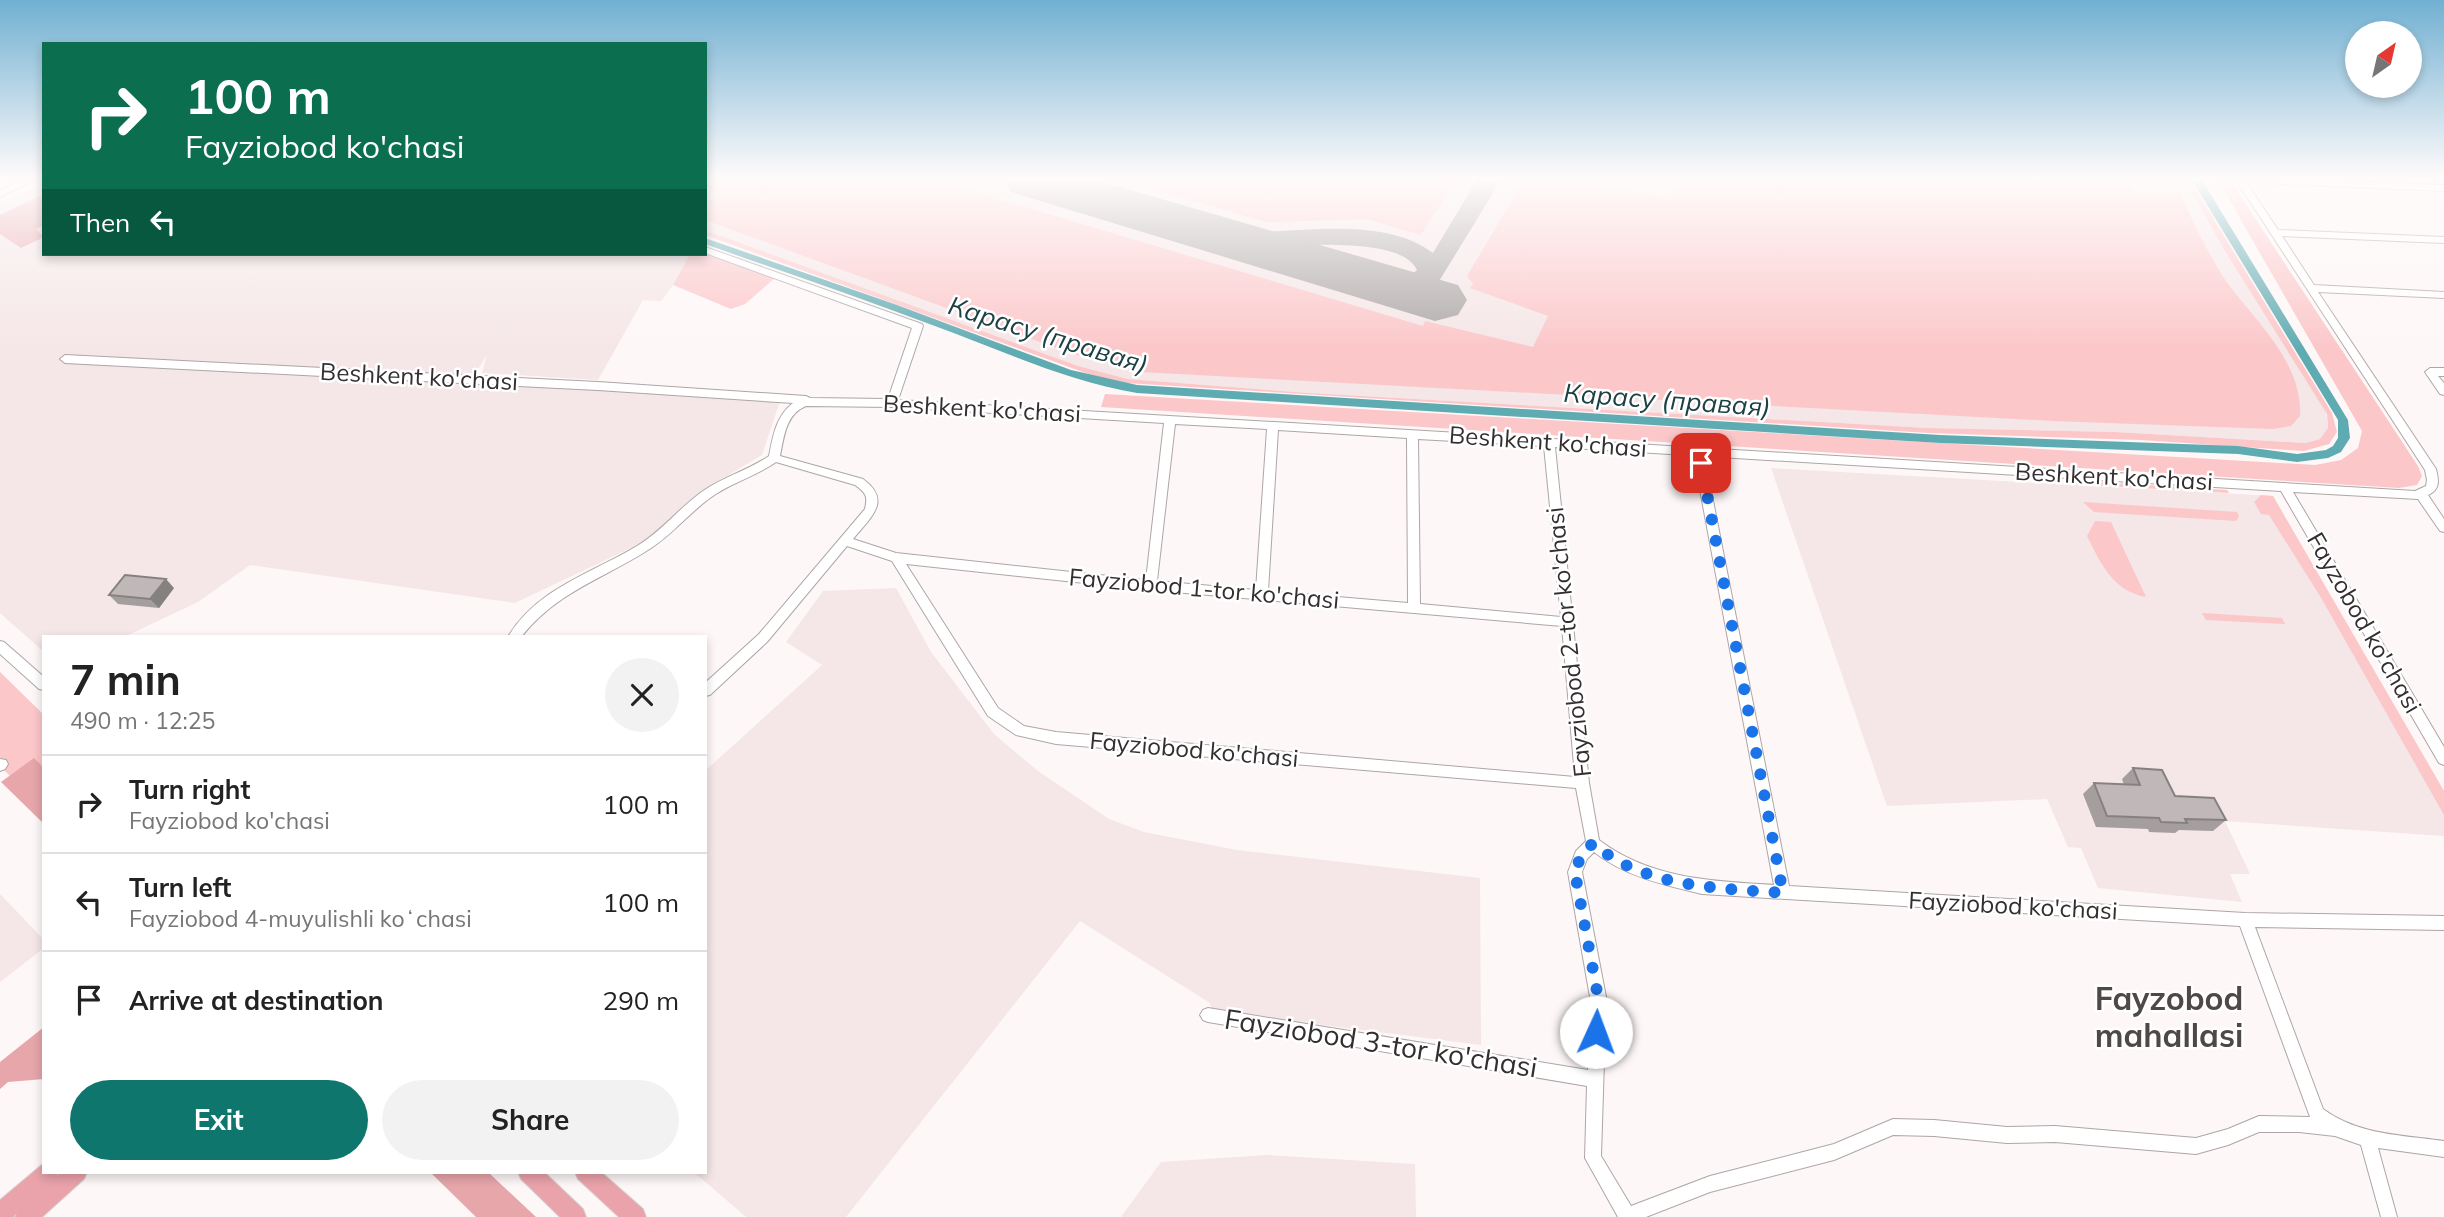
<!DOCTYPE html>
<html lang="en">
<head>
<meta charset="utf-8">
<style>
	:root { --surface:#fff; --page:#f2f2f2; --text:#222; --muted:#767676; --line:#e0e0e0; --accent:#0f766e }
	body { margin:0; font-family:Mulish,sans-serif; background:var(--page); color:var(--text); height:100vh; display:flex; flex-direction:column; font-size:26px; white-space:nowrap }
	* { box-sizing:border-box; margin:0 }
	p { font-size:23px; color:var(--muted) }
	.icon { flex:none; width:38px; height:38px; fill:none; stroke:currentColor; stroke-width:2; stroke-linecap:round; stroke-linejoin:round }
	.map { position:relative; flex:1; overflow:hidden }
	.details { position:absolute; left:42px; top:635px; width:665px; height:539px; display:flex; flex-direction:column; background:var(--surface); border-radius:0px; box-shadow:0 4px 10px #0003 }
	.details>* { flex:none }
	.top-card { position:absolute; left:42px; top:42px; width:665px; height:214px; border-radius:0px; box-shadow:0 4px 10px #0003; background:#0b6e4f; color:#fff; overflow:hidden }
	.needle { width:46px; rotate:34deg }
	.buttons { position:absolute; left:2345px; top:21px; display:grid; gap:14px }
	.buttons a { display:grid; place-items:center; width:77px; height:77px; border-radius:50%; background:var(--surface); box-shadow:0 4px 10px #0003; font-size:35px }
	.pin { position:absolute; display:grid; place-items:center; width:60px; height:60px; color:#fff; margin:-30px; border-radius:14px; box-shadow:0 4px 10px #0006 }
	.me { position:absolute; width:77px; margin:-38px; rotate:2deg; stroke-linejoin:round; filter:drop-shadow(0 0 5px #0008) }
	.turn { display:flex; align-items:center; gap:24px; height:147px; padding:0 28px; font-size:32px }
	.turn .icon { width:91px; height:91px; stroke-width:2.5 }
	.turn b { display:block; font-size:49px; line-height:60px }
	.then { display:flex; align-items:center; height:66px; padding:0 28px; background:#0003; gap:14px; font-size:26px }
	.round { display:grid; place-items:center; flex:none; width:74px; height:74px; border-radius:37px; background:var(--page) }
	.summary { display:flex; align-items:center; justify-content:space-between; height:119px; padding:0 28px }
	h1 { font-size:42px; font-weight:700; line-height:52px }
	.cta { display:flex; gap:14px; margin-top:auto; padding:14px 28px }
	.cta a { flex:1; height:80px; border-radius:42px; background:var(--accent); color:#fff; font-size:28px; font-weight:700; line-height:80px; text-align:center }
	.cta a+a { background:var(--page); color:var(--text) }
	ul { padding:0; list-style:none }
	li { display:flex; align-items:center; gap:21px; height:98px; padding:0 28px; border-top:2px solid var(--line) }
	li div { flex:1 }
	li b { display:block; font-size:26px }
	li em { font-style:normal }
	.map>svg:first-child { display:block }
	.built { fill:#f5e6e7 }
	.green { fill:#fbc7c9 }
	.forest { fill:#e6a6aa }
	.lines { fill:none; stroke-linecap:round; stroke-linejoin:round }
	.canal { fill:#5fabb2; fill-rule:evenodd }
	.taxiway { fill:#aea8a8; fill-rule:evenodd }
	.runway { fill:#aea8a8; fill-rule:evenodd }
	.minor-casing { stroke:#aea5a6; stroke-width:2 }
	.major-casing { stroke:#d6d5d6; stroke-width:2 }
	.minor { fill:#fff; fill-rule:evenodd }
	.major { fill:#eaa3aa; fill-rule:evenodd }
	.wall { fill:#a59e9e }
	.shaded-wall { fill:#868181 }
	.building { fill:#c0b8b8; stroke:#868181; stroke-width:2 }
	.route { stroke:#1a73e8; stroke-width:12; stroke-dasharray:0 21.6 }
	.labels { text-anchor:middle; stroke-width:5; stroke-linejoin:round; paint-order:stroke }
	.street-label { font-size:24px; fill:#332f30; stroke:#fff }
	.water-label { font-size:26px; font-style:italic; fill:#1c4144; stroke:#fff }
	.near-street-label { font-size:28px; fill:#332f30; stroke:#fff }
	.near-neighbourhood-label { font-size:32px; font-weight:bold; fill:#4f4848; stroke:#fff }
</style>
</head>
<body>
<div class="map">
<svg width="2444" height="1217" viewBox="0 0 2444 1217">
	<rect width="100%" height="100%" fill="#fef7f7"/>
	<g class="built">
		<path d="M705,180H2185L2226,253L2326,412L2328,428L2320,439L2306,443L2115,432L1927,428L1308,393L1128,379L1078,366L705,230Z"/>
		<path d="M44,183V254H685L689,255L674,284L661,301L643,300L598,380L482,373L487,355L473,377L782,395L762,455L705,489L658,535L515,603L250,565L198,602L124,637H44V652L0,613V202Z"/>
		<path d="M1771,468L2273,496L2444,791V836L2225,821L2250,874H2230L2242,902L2098,888L2081,848L2068,847L2047,799L1887,806Z"/>
		<path d="M896,588L931,652L994,734L1038,771L1109,819L1144,832L1237,850L1480,878L1481,1045L1212,1011L1210,1003L1080,921L846,1217H746L695,1173L705,1172V771L822,665L786,642L823,591Z"/>
		<path d="M0,894L44,940V948L0,982Z"/>
		<path d="M1267,1155L1415,1164L1416,1217H1121L1161,1162Z"/>
	</g>
	<g class="green">
		<path d="M705,180H935L1423,326L1425,321L1533,347L1548,316L1470,288L1473,284L1467,276L1524,180H1567L1672,199L1680,180H2129L2135,192L2180,194C2194,224 2208,254 2226,281C2255,321 2303,362 2300,416L2291,426L2273,429L2053,421L1141,372L1070,353L705,220V199L713,200L721,193L705,187Z"/>
		<path d="M1121,180H1456L1421,235L1367,219L1266,222Z"/>
		<path d="M2185,180H2190L2332,413L2337,432L2329,444L2304,451L2141,440L1929,433L1126,383L1094,376L705,235V230L1078,366L1128,379L1308,393L1927,428L2115,432L2306,443L2320,439L2328,428L2327,414L2226,253Z"/>
		<path d="M2218,180H2230L2418,466L2422,476L2417,485L2399,488L1101,407L1105,394L2315,465L2341,460L2358,448L2362,431Z"/>
		<path d="M690,254H705L775,278L745,304L731,309L673,285Z"/>
		<path d="M2067,480L2227,490L2229,493L2069,484Z"/>
		<path d="M2261,495L2273,496L2444,791V815L2320,596L2269,515L2261,514L2254,502Z"/>
		<path d="M2083,502L2237,512L2239,516L2236,521L2094,512Z"/>
		<path d="M2095,521L2111,522L2146,597C2113,591 2101,564 2087,536Z"/>
		<path d="M2202,613L2282,618L2285,624L2206,620Z"/>
		<path d="M0,672L44,715V768L34,759L10,776L0,766Z"/>
	</g>
	<g class="forest">
		<path d="M44,194V225L36,229L44,237L21,248L0,234V215Z"/>
		<path d="M34,758L44,768V824L1,782Z"/>
		<path d="M44,1027V1079L8,1082L0,1089V1062Z"/>
		<path d="M431,1173H489L536,1217H476Z"/>
	</g>
	<g class="lines">
		<path class="canal" d="M2192,180H2202L2348,420L2350,438L2341,452L2328,458L2297,462L2238,454L1940,443L1137,393C1071,382 1012,355 951,332C869,301 787,273 705,244V238L897,305L1071,370L1137,385L1940,435L2238,446L2297,454L2326,450L2333,446L2338,438V420Z"/>
		<path class="taxiway" d="M1477,180H1501L1433,291C1407,310 1349,301 1331,273L1335,267C1359,261 1380,288 1407,286L1409,284L1406,279L1417,270C1397,228 1258,254 1214,242L1211,237L1214,232C1228,228 1243,232 1257,232C1312,231 1386,218 1433,253Z"/>
		<path class="runway" d="M1003,180H1096L1458,285L1467,300L1458,315L1435,321L1011,192Z"/>
		<g class="minor-casing">
			<g id="minor">
				<path d="M22,180H34L0,197V191Z"/>
				<path d="M2236,180H2245L2278,230L2444,237V243L2282,236L2314,285L2444,292V298L2318,292L2436,469C2439,481 2440,490 2428,495L2444,519V532L2440,531L2418,499L2293,492L2444,747V765L2439,763L2281,491L1555,447L1589,783L1599,840C1650,879 1713,881 1774,885L1695,463L1697,460H1705L1789,886L2245,913L2444,916V930L2255,927L2323,1109C2358,1135 2402,1135 2444,1141V1157L2378,1148L2397,1217H2381L2361,1145L2335,1136L2299,1132H2259L2228,1145L2196,1154L2055,1142L2007,1143L1934,1136L1893,1135L1834,1160L1710,1192L1646,1217H1618L1585,1158L1587,1086L1208,1022L1203,1020L1200,1015L1203,1010L1208,1008L1588,1070L1590,997L1568,872L1576,851L1586,841L1576,788L1056,744L1016,735L988,716L892,561L847,546L767,642L710,695L705,696V683L759,634L865,509C868,496 866,493 855,485L776,462C755,477 730,483 710,498C688,514 671,536 648,550C601,580 558,591 521,637H508C536,589 592,573 637,546C662,531 679,508 703,491C723,477 748,470 769,456C773,436 776,416 793,403L598,390L65,363L60,359L65,355L598,382L806,396L810,398L888,399L912,328L705,253V247L922,324L923,326L898,400L1545,438L1549,437L1553,439L2415,491L2426,486L2427,480L2425,470ZM806,406L892,407L1164,423L1146,580L896,553L853,539C870,518 893,501 863,479L780,456C784,436 786,414 806,406ZM1175,424L1267,429L1256,590L1157,581ZM1278,430L1407,438L1408,603L1268,591ZM1418,439L1544,446L1561,617L1420,604ZM906,564L1151,590L1562,626L1575,777L1056,732L1024,726L998,708ZM1594,852C1624,876 1664,885 1702,894L2240,926L2310,1117L2259,1116L2228,1129L2196,1138L2055,1126L2007,1127L1934,1120L1893,1119L1834,1144L1710,1176L1631,1206L1601,1156L1606,997L1582,872L1587,859Z"/>
				<path d="M2257,180H2327L2444,185V191L2261,183Z"/>
				<path d="M2430,368H2444V376H2438L2444,383V395L2440,394L2425,372Z"/>
				<path d="M0,641L4,642L44,677V690L39,689L0,654Z"/>
				<path d="M0,759L6,760L8,764L5,769L0,771Z"/>
			</g>
		</g>
		<g class="major-casing">
			<g id="major">
				<path d="M44,1163V1172H58L57,1176L61,1172H87L84,1179L42,1217H15L17,1213L13,1217H0V1200Z"/>
				<path d="M518,1172H544L583,1209L586,1217H560L521,1179Z"/>
				<path d="M575,1172H601L643,1209L646,1217H619L578,1179Z"/>
			</g>
		</g>
		<use href="#minor" class="minor"/>
		<use href="#major" class="major"/>
	</g>
	<g class="wall">
		<path d="M174,588L159,608L118,604L109,595Z"/>
		<path d="M2133,768L2175,796L2226,820L2213,831L2179,830L2175,833L2149,832L2148,829L2096,827L2083,794L2094,783L2124,785L2122,779Z"/>
	</g>
	<path class="shaded-wall" d="M166,579L174,588L159,608L150,599Z"/>
	<g class="building">
		<path d="M125,575L166,579L150,599L109,595Z"/>
		<path d="M2133,768L2162,770L2175,796L2214,798L2226,820L2185,819L2187,823L2161,822L2159,818L2107,816L2094,783L2140,785Z"/>
	</g>
	<linearGradient id="sky" x2="0" y2="1"><stop stop-color="#71b0d2"/><stop offset="0.51" stop-color="#fffbfb"/><stop offset="1" stop-color="#fffbfb" stop-opacity="0"/></linearGradient>
	<rect width="2444" height="350" fill="url(#sky)"/>
	<g class="lines">
		<path class="route" d="M1596,1032L1598,997L1575,873L1581,855L1593,843C1643,888 1719,888 1783,893L1701,463"/>
	</g>
	<g class="labels">
		<g class="street-label">
			<text transform="translate(419 377) rotate(3)" y="8">Beshkent ko'chasi</text>
			<text transform="translate(982 409) rotate(3)" y="8">Beshkent ko'chasi</text>
			<text transform="translate(1548 442) rotate(4)" y="8">Beshkent ko'chasi</text>
			<text transform="translate(2114 477) rotate(3)" y="8">Beshkent ko'chasi</text>
			<text transform="translate(1204 589) rotate(5)" y="8">Fayziobod 1-tor ko'chasi</text>
			<text transform="translate(2364 623) rotate(60)" y="8">Fayzobod ko'chasi</text>
			<text transform="translate(1569 642) rotate(-96)" y="8">Fayziobod 2-tor ko'chasi</text>
			<text transform="translate(1194 750) rotate(5)" y="8">Fayziobod ko'chasi</text>
			<text transform="translate(2013 906) rotate(3)" y="8">Fayziobod ko'chasi</text>
		</g>
		<g class="water-label">
			<text transform="translate(1048 335) rotate(17)" y="9">Карасу (правая)</text>
			<text transform="translate(1667 400) rotate(4)" y="9">Карасу (правая)</text>
		</g>
		<g class="near-street-label">
			<text transform="translate(1381 1043) rotate(9)" y="10">Fayziobod 3-tor ko'chasi</text>
		</g>
		<g class="near-neighbourhood-label">
			<text x="2169" y="1010">Fayzobod<tspan x="2169" dy="37">mahallasi</tspan></text>
		</g>
	</g>
</svg>
<div class="buttons">
<a><svg class="needle" viewBox="-14 -14 28 28"><path d="M0-13l5 13h-10z" fill="#e53935"/><path d="M0 13l5-13h-10z" fill="#767676"/></svg></a>
</div>
<div class="pin" style="left:1701px;top:463px;background:#d93025"><svg class="icon" aria-label="arrive" viewBox="0 0 24 24"><path d="M6 21V4h12l-3 4 3 4H6"/></svg></div>
<svg class="me" style="left:1596px;top:1032px" viewBox="-20 -20 40 40"><circle r="19" fill="#fff"/><path d="M0-13L10 11 0 6-10 11z" fill="#1a73e8"/></svg>
<div class="top-card">
<div class="turn"><svg class="icon" aria-label="right" viewBox="0 0 24 24"><path d="M7 20v-9h11M14 6l5 5-5 5"/></svg><div><b>100 m</b>Fayziobod ko'chasi</div></div>
<div class="then">Then<svg class="icon" aria-label="left" viewBox="0 0 24 24"><path d="M17 20v-9H6M10 6l-5 5 5 5"/></svg></div>
</div>
<section class="details">
<div class="summary"><div><h1>7 min</h1><p>490 m · 12:25</p></div><a class="round"><svg class="icon" aria-label="close" viewBox="0 0 24 24"><path d="M6 6l12 12M18 6L6 18"/></svg></a></div>
<ul>
<li><svg class="icon" aria-label="right" viewBox="0 0 24 24"><path d="M7 20v-9h11M14 6l5 5-5 5"/></svg><div><b>Turn right</b><p>Fayziobod ko'chasi</p></div><em>100 m</em></li>
<li><svg class="icon" aria-label="left" viewBox="0 0 24 24"><path d="M17 20v-9H6M10 6l-5 5 5 5"/></svg><div><b>Turn left</b><p>Fayziobod 4-muyulishli koʻchasi</p></div><em>100 m</em></li>
<li><svg class="icon" aria-label="arrive" viewBox="0 0 24 24"><path d="M6 21V4h12l-3 4 3 4H6"/></svg><div><b>Arrive at destination</b></div><em>290 m</em></li>
</ul>
<div class="cta"><a>Exit</a><a>Share</a></div>
</section>
</div>
</body>
</html>
